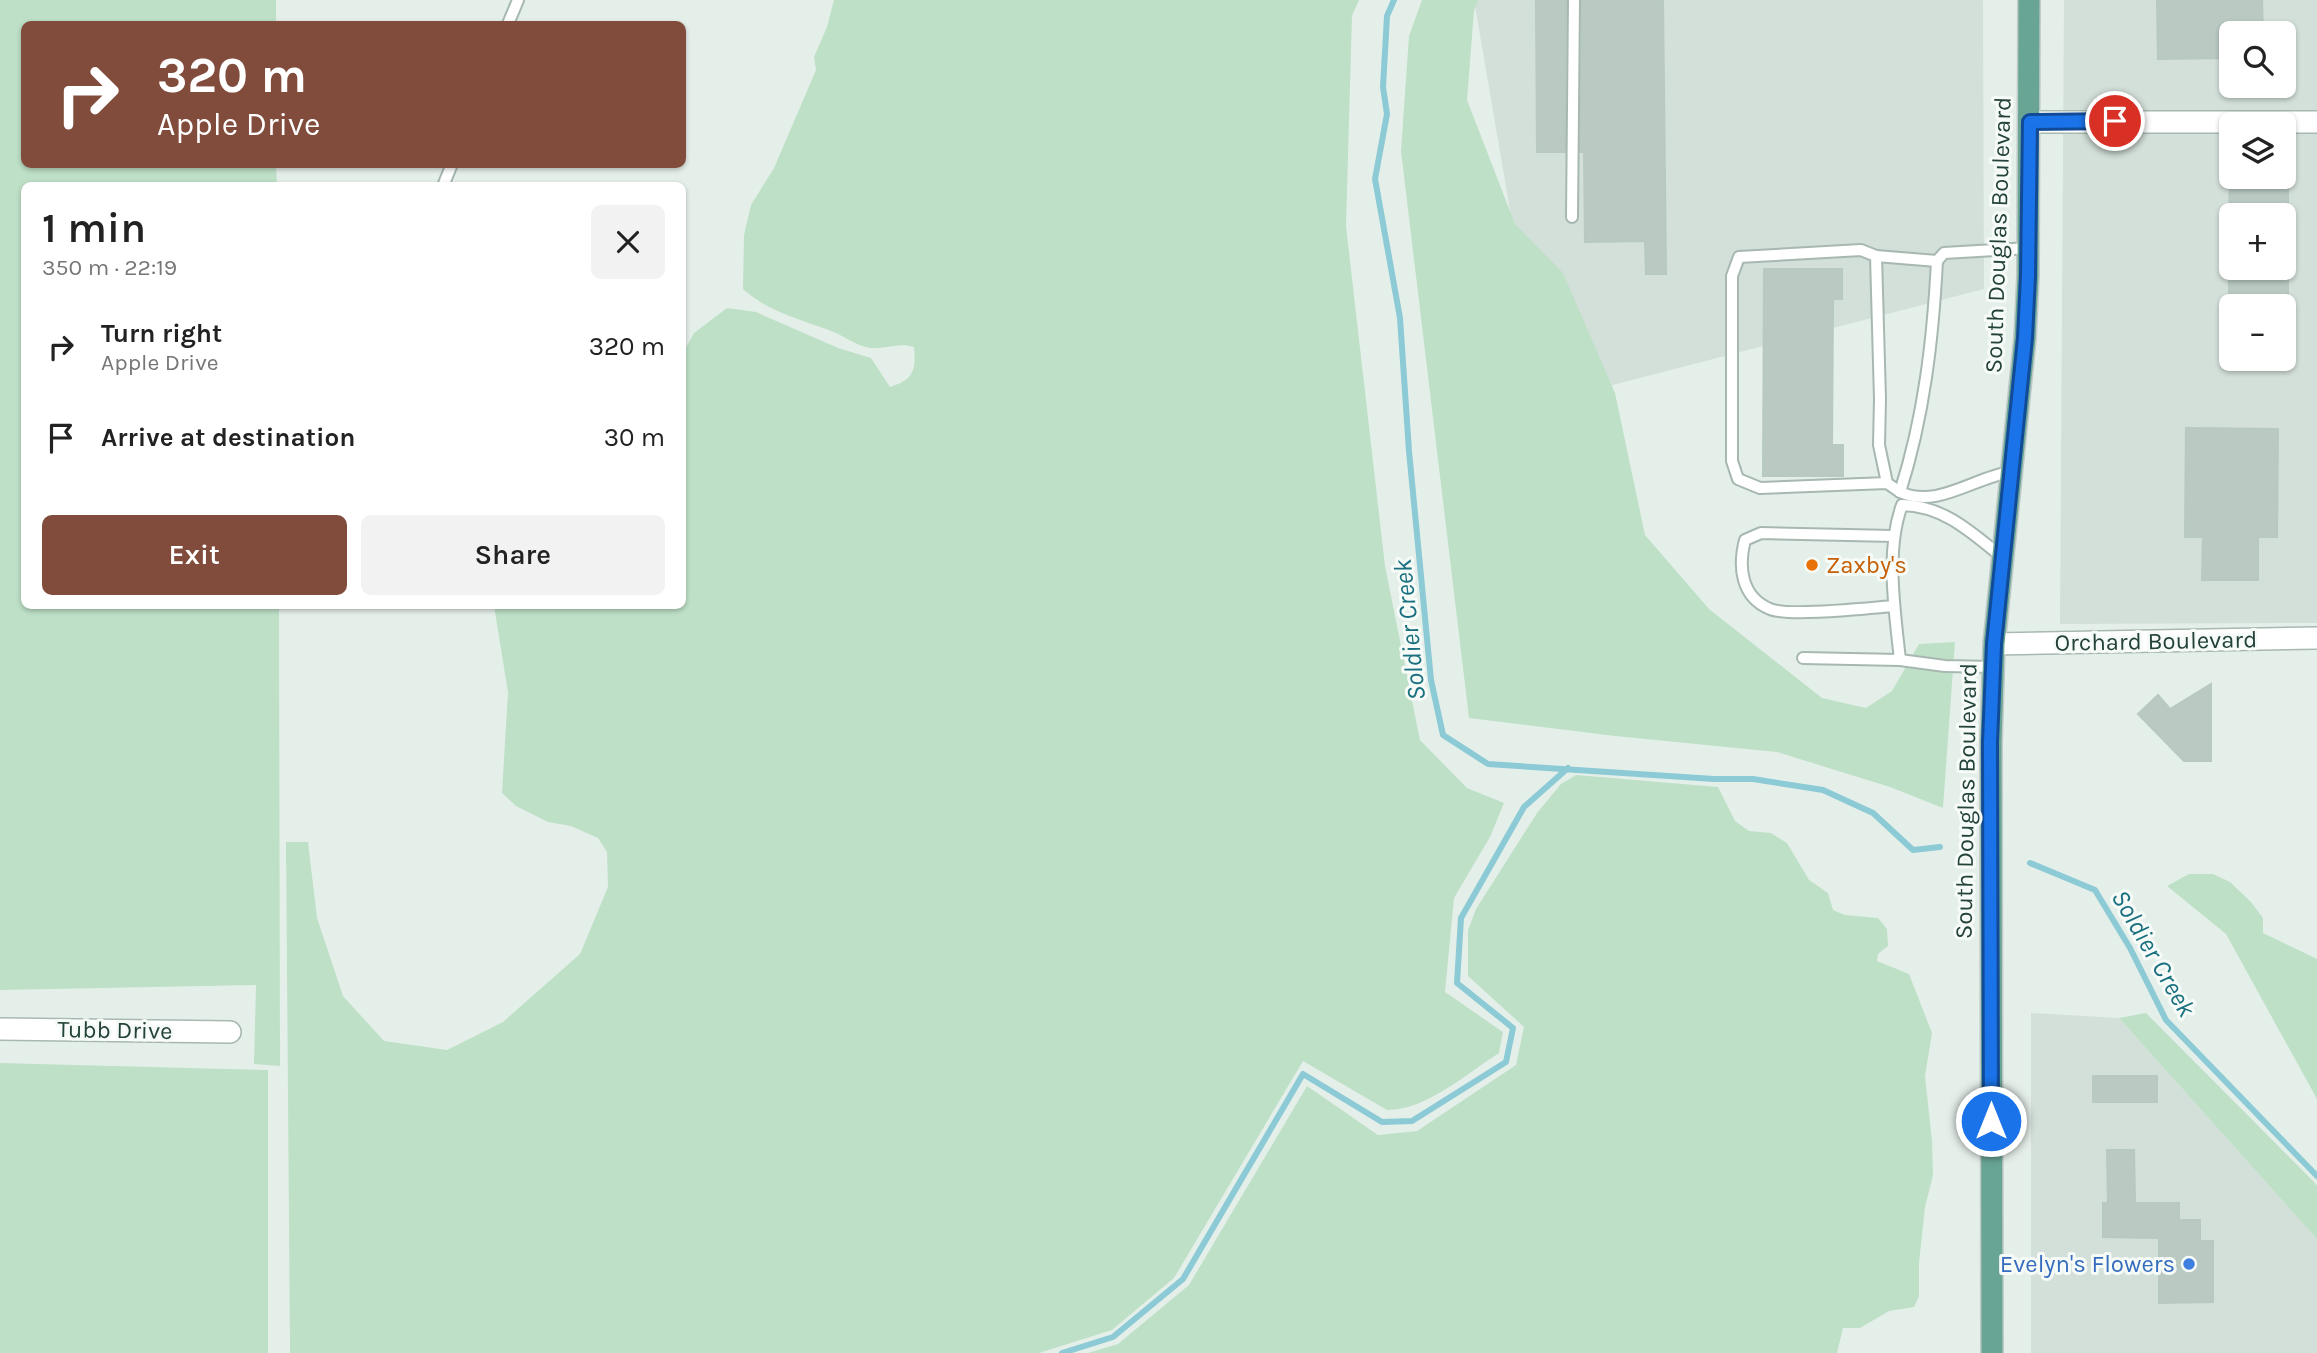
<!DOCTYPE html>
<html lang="en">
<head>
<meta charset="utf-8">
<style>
	:root { --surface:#fff; --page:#f2f2f2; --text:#222; --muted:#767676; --accent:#814c3c }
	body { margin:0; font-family:Karla,sans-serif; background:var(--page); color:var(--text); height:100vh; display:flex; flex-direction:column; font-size:26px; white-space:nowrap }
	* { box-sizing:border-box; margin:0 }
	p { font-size:23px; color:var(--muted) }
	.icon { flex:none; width:38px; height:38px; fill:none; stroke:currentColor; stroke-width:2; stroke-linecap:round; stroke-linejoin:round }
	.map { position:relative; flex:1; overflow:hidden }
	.drawer { position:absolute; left:21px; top:182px; width:665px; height:427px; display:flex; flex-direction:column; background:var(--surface); border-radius:10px; box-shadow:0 2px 5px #0004 }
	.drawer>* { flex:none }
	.banner { position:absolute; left:21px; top:21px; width:665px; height:147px; border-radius:10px; box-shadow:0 2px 5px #0004; background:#814c3c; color:#fff; overflow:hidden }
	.buttons { position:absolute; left:2219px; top:21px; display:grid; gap:14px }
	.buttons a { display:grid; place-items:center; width:77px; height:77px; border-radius:10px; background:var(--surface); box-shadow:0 2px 5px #0004; font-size:35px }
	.pin { position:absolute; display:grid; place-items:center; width:60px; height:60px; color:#fff; margin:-30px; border:4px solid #fff; border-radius:50%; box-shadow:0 2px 7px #0007 }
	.me { position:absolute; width:77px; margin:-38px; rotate:0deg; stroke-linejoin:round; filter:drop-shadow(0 0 5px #0008) }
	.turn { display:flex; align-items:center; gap:24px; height:147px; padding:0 21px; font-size:32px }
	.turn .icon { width:91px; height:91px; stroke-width:2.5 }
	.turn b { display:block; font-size:49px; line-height:60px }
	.round { display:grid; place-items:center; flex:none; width:74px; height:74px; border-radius:10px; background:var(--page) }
	.head { display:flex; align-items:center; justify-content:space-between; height:119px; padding:0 21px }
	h1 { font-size:42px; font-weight:600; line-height:52px }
	.cta { display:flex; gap:14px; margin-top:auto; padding:14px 21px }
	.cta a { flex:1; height:80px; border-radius:10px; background:var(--accent); color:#fff; font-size:28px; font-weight:600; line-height:80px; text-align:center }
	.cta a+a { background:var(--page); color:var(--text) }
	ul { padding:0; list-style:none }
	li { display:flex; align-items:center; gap:21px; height:91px; padding:0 21px }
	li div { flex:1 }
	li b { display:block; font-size:26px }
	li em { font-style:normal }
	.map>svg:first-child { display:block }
	.built { fill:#d3dfd9; fill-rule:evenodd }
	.green { fill:#bee0c7 }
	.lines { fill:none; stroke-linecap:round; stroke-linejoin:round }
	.stream { stroke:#8ccad5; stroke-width:6 }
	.building { fill:#bacac3; stroke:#b7c9c1; stroke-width:2 }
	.service-casing { stroke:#a7b8b1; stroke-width:14 }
	.minor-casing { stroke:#a7b8b1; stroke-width:24 }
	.primary-casing { stroke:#c1cac8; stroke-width:24 }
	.service { stroke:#fff; stroke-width:10 }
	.minor { stroke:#fff; stroke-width:21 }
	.primary { stroke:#69a595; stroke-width:21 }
	.route-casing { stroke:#114b97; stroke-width:18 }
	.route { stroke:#1a73e8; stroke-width:12 }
	.food-dot { fill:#e8710a; stroke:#f6fbf8; stroke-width:2.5 }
	.shop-dot { fill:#3f7fe0; stroke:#f6fbf8; stroke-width:2.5 }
	.labels { text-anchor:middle; stroke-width:6; stroke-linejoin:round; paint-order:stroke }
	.street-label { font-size:24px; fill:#234239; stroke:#f6fbf8 }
	.food-label { font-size:24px; fill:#c56008; stroke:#f6fbf8; text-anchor:start }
	.shop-label { font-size:24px; fill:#366cbe; stroke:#f6fbf8; text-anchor:end }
	.water-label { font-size:26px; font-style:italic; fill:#1b7080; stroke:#f6fbf8 }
</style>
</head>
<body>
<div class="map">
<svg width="2317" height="1353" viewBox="0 0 2317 1353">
	<rect width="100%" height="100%" fill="#e5efea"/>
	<g class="built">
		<path d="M1474,0H1983L1984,289L1543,403Z"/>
		<path d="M2064,0H2317V623L2060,624ZM2231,33H2284V86H2231ZM2231,124H2284V177H2231ZM2231,215H2284V268H2231ZM2231,306H2284V359H2231Z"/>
		<path d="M2031,1013L2119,1018L2317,1239V1353H2031Z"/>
	</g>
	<g class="green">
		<path d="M0,0H276V24H24V164L276,165L277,185L24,186V606H279L280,1066L254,1064L256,985L0,990Z"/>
		<path d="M834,0H1359L1352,16L1346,226L1385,566L1420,740L1467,788L1504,803L1490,837L1454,898L1445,992L1503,1032L1499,1053C1468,1073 1424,1111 1387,1110L1303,1061L1174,1278L1112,1330L1039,1353H290L286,842H308L317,918L343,996L384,1041L447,1050L503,1022L580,954L608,887L607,852L598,838L571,826L548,822L516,806L502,793L508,692L494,606H682L683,353L694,333L727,308L756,312L838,348L871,358L890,387C914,380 916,370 914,347C899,342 887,349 871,348C860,347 846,338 836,333C804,320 769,313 743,289L744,235L751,205L774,168L816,70L814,57L827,27Z"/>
		<path d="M1422,0H1478L1474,11L1467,100L1515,224L1563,273L1615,393L1645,535L1709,609L1822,698L1866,708L1892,691L1919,644L1955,642L1943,808L1890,787L1777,752L1615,736L1469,718L1401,151L1409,36Z"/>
		<path d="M1576,775L1718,787L1735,821L1749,831L1771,833L1787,843L1809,880L1828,893L1833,910L1845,915L1878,918L1887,929L1888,946L1878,954L1877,961L1909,974L1932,1033L1925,1076L1932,1141L1933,1175L1925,1207L1919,1263V1296L1914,1307L1889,1311L1860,1328H1843L1837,1353H1088L1118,1344L1189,1285L1307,1086L1378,1135L1417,1131L1516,1065L1524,1027L1468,976V930L1476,909L1537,813L1561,784Z"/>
		<path d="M2189,874H2213L2230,882L2251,902L2263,918V933L2317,959V1099L2226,934L2167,886Z"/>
		<path d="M2146,1013L2314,1182L2317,1186V1239L2119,1018Z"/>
		<path d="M0,1063L268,1070V1353H0Z"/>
	</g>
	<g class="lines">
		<g class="stream">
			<path d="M1394,0L1387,16L1383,87L1387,114L1375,179L1400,318L1409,451L1431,680L1443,735L1488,764L1714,779H1753L1823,790L1873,813L1913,850L1940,847"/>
			<path d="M2030,863L2095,890L2130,948L2166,1020L2317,1176"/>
			<path d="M1062,1353L1113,1337L1183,1279L1303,1074L1382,1122L1412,1121L1506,1062L1513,1028L1457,983L1461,918L1524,807L1568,768"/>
		</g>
	</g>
	<g class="building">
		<path d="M1536,0H1566L1565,152H1537Z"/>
		<path d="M1582,0H1663L1666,274H1646L1645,241L1585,242L1584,152H1580Z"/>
		<path d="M2157,0H2262L2263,33H2231V58L2158,59Z"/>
		<path d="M2230,177H2288V215H2229Z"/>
		<rect x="2229" y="268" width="59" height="38"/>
		<path d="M1764,269H1842V299H1833L1832,445H1843V476H1763Z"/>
		<path d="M2186,428L2278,429L2277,537H2258V580H2202L2203,537H2185Z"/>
		<path d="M2211,684V761H2184L2138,714L2158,695L2170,709Z"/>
		<rect x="2093" y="1076" width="64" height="26"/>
		<path d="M2107,1150H2134L2135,1203H2179V1220H2200V1241H2213V1302L2159,1303V1238L2103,1237V1203H2108Z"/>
	</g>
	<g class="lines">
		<g class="service-casing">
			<g id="service">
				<path d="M508,24L518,0"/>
				<path d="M443,186L452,164"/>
				<path d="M1572,217L1574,0"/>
				<path d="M1876,256L1937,261"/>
				<path d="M1887,483L1760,488L1738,479L1732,461V276L1739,257L1861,250L1876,256L1880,399L1879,445L1887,483L1900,492C1924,417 1933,339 1937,261L1944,253L2029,248"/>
				<path d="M1900,492C1937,509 1973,478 2010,472"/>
				<path d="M1894,536L1761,533L1745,540C1738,567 1741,597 1770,609C1789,617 1869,608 1894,606"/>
				<path d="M1803,658L1900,660L1945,666L1993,667"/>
				<path d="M1900,660C1895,612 1885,551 1902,505C1944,506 1971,532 2002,557"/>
			</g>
		</g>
		<g class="minor-casing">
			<g id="minor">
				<path d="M2030,122H2317"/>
				<path d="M1994,644L2317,638"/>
				<path d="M0,1029L230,1032"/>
			</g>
		</g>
		<g class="primary-casing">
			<path id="primary" d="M1992,1353L1991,742L1994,644L2025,338L2028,276L2029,0"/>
		</g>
		<use href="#service" class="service"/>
		<use href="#minor" class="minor"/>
		<use href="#primary" class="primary"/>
	</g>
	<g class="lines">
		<g class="route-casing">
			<path id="route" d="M1991,1121L1990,742L1994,644L2025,338L2028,276L2030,122L2115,121"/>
		</g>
		<use href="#route" class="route"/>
	</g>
	<circle class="food-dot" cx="1812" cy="565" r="7"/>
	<circle class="shop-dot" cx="2189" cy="1264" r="7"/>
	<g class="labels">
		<g class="street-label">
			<text transform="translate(1998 235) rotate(-88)" y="8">South Douglas Boulevard</text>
			<text transform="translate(2156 641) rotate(-1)" y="8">Orchard Boulevard</text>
			<text transform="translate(1966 801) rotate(-89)" y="8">South Douglas Boulevard</text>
			<text transform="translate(115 1030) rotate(1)" y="8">Tubb Drive</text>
		</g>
		<g class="food-label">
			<text x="1826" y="573">Zaxby's</text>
		</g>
		<g class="shop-label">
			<text x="2175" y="1272">Evelyn's Flowers</text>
		</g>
		<g class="water-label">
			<text transform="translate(1409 630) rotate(-96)" y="9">Soldier Creek</text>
			<text transform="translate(2154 953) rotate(60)" y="9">Soldier Creek</text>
		</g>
	</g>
</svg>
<div class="buttons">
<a><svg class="icon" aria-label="search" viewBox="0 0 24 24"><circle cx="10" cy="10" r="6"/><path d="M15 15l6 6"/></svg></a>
<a><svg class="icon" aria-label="layers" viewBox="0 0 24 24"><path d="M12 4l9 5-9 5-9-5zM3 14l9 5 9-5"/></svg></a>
<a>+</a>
<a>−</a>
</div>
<div class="pin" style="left:2115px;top:121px;background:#d93025"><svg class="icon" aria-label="arrive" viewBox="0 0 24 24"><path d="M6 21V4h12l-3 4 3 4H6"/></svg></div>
<svg class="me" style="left:1991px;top:1121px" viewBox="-20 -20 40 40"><circle r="17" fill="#1a73e8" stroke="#fff" stroke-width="3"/><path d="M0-11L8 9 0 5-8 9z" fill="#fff"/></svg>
<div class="banner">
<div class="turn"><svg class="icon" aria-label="right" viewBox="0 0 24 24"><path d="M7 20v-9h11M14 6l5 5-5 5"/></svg><div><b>320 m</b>Apple Drive</div></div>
</div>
<section class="drawer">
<div class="head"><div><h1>1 min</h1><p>350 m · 22:19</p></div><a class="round"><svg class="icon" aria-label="close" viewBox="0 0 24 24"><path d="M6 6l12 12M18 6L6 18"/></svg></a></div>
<ul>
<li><svg class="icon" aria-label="right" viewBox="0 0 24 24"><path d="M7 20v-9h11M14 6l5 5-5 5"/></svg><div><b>Turn right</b><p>Apple Drive</p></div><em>320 m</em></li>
<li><svg class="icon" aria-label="arrive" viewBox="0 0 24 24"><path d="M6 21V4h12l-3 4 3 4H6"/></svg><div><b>Arrive at destination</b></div><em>30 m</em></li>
</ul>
<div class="cta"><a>Exit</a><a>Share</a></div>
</section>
</div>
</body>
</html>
